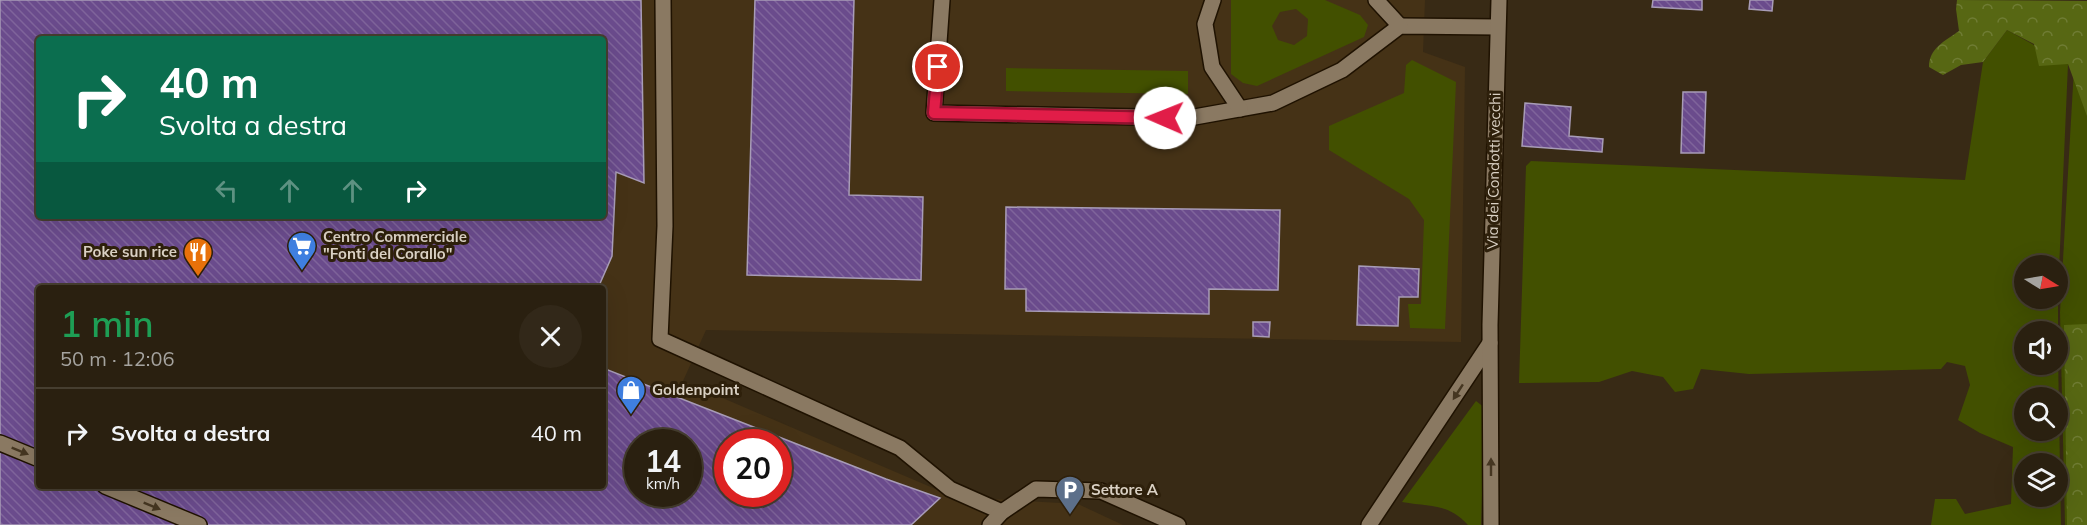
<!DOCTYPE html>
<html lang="it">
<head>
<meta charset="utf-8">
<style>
	:root { --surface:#2a2010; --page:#322819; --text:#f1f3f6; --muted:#a5a39f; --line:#463e30 }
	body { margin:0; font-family:Mulish,sans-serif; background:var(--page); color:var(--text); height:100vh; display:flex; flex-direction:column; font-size:22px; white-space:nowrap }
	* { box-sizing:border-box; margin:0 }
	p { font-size:20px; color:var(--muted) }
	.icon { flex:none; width:33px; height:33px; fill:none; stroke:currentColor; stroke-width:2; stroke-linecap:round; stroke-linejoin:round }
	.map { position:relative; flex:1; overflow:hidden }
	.side { position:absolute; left:36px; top:285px; width:570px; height:204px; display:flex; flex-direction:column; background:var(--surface); border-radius:6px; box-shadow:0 6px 24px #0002,0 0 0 2px var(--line) }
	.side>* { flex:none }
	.top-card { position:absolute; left:36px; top:36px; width:570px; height:183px; border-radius:6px; box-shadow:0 6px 24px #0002,0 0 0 2px var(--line); background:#0b6e4f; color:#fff; overflow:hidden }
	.needle { width:39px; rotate:101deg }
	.buttons { position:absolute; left:2014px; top:255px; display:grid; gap:12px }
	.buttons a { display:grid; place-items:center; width:54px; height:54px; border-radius:50%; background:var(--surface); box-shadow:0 6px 24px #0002,0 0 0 2px var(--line); font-size:30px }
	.speed { position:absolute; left:624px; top:429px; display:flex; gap:12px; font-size:30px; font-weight:700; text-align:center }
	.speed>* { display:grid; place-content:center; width:78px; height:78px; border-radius:50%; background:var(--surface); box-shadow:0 6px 24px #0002,0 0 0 2px var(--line); line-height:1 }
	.speed small { font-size:15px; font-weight:400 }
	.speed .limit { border:9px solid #d22; background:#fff; color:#111 }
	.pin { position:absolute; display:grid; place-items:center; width:51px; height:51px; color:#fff; margin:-26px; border:3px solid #fff; border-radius:50%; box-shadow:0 2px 6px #0007 }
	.me { position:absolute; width:66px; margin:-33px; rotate:271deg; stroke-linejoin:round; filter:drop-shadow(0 0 4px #0008) }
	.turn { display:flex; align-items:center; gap:21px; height:126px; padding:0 24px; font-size:27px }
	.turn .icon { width:78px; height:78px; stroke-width:2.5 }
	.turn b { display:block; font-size:42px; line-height:51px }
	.lanes { display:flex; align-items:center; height:57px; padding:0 24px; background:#0003; justify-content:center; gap:30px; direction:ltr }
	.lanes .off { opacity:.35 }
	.round { display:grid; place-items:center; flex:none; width:63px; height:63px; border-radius:32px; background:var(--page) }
	.head { display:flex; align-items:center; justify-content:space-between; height:102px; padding:0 24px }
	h1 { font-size:36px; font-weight:600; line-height:45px; color:#1e9e55 }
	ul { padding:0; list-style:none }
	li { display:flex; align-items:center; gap:18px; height:90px; padding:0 24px; border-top:2px solid var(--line) }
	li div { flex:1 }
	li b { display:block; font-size:22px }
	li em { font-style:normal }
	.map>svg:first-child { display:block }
	.built { fill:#453216; fill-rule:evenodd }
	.grass { fill:#425000; fill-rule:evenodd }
	.forest { fill:url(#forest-crowns) }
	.building { fill:url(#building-back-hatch); stroke:#a89cb7; stroke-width:1.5; fill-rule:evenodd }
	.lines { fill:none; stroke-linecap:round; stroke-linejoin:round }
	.lane-casing { stroke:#1f1201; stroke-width:18 }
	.street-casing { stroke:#1f1201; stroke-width:18 }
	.lane { stroke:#8a7962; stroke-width:15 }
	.street { stroke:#8a7962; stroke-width:15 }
	.oneway { fill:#453621 }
	.route-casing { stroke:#92132f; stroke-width:15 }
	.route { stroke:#e11d48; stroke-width:10 }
	.labels { text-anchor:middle; stroke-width:6; stroke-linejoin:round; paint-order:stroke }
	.street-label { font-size:15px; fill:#dad1c4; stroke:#2e200b }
	.poi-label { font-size:15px; font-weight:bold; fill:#dad1c4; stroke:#2e200b; text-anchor:start }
</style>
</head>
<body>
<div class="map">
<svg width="2087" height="525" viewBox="0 0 2087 525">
	<defs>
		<pattern id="forest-crowns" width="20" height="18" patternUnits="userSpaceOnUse" patternTransform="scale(1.5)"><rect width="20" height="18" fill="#576713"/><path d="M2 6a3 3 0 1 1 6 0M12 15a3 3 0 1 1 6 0" fill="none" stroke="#6f7c34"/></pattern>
		<pattern id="building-back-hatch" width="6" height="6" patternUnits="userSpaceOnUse" patternTransform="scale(1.5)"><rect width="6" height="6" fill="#6a4b8c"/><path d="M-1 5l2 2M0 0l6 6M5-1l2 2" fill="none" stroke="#7f649b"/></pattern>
	</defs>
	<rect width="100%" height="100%" fill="#382a15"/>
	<path class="built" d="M0,0H1425L1423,52L1465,67L1461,342L706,330L683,381L954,497L1078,504L1123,525H0ZM39,39H603V216H39ZM39,288H603V486H39ZM638,442H688V494H638ZM728,442H778V494H728Z"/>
	<g class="grass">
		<path d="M1231,0H1325L1360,15L1368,25L1364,37L1257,86L1243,83L1231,74ZM1296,9L1308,19L1307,36L1294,45L1278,40L1272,26L1280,12Z"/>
		<path d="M2007,30L2068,64L2058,293V266H2025V298L2058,299V331L2025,332V364H2058V355L2061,525H1931L1935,499H1956L1965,514L2011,504L2013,447L1980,433L1958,420L1970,385L1965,366L1947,362L1941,369L1749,374L1701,369L1693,389L1675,392L1663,377L1632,371L1599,382L1519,383L1526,166L1531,161L1965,180L1983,62ZM2025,398H2058V430H2025ZM2025,464H2058V496H2025Z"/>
		<path d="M1412,60L1456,82L1445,329L1410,328L1408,304H1421L1424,220L1409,199L1329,150V126L1404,93L1406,65Z"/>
		<path d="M1006,68L1188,71V94L1006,91Z"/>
		<path d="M2074,68L2087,72V525H2065L2060,312Z"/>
		<path d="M1476,401L1485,408L1481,525H1468C1448,503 1430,507 1402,502Z"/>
	</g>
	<g class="forest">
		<path d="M1957,0L2087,1V116L2068,64L2039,66L2034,44L2007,30L1983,62L1961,65L1943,75L1929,67C1929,48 1945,41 1959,31L1956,9Z"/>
		<path d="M2087,324V525H2067L2064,325Z"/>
	</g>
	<g class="building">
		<path d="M0,0H641L644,183L616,172L612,256L598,288H39V486H603V368L886,479L940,498L911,525H0ZM39,39H603V216H39ZM638,442H688V494H638ZM728,442H778V494H728Z"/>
		<path d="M755,0H854L849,195L923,197L921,280L747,275Z"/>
		<path d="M1653,0H1702V10L1652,7Z"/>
		<path d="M1750,0H1773L1772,11L1749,9Z"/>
		<path d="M1683,92H1706L1704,153H1681Z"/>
		<path d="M1525,103L1571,107L1569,136L1603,139L1602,152L1522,146Z"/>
		<path d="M1006,207L1280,210L1278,290L1209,289V314L1026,311V289H1005Z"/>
		<path d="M1359,266L1419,269L1418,297H1399L1398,326L1357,325Z"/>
		<path d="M1253,322H1270L1269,337L1253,336Z"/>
	</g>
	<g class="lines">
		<g class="lane-casing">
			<g id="lane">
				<path d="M663,0L665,226L660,339L900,448L950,489L1002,512"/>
				<path d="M942,0L934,113L1189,118L1273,103L1342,70L1400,26L1497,27"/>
				<path d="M1213,0L1205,24L1212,67L1240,109"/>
				<path d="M1376,0L1400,26"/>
				<path d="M0,443L39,459"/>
				<path d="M105,486L199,525"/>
				<path d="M990,525L1002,512L1036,489L1101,491L1178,525"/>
			</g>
		</g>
		<g class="street-casing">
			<g id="street">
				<path d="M1369,525L1490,343"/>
				<path d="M1491,525L1490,325L1499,0"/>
			</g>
		</g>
		<use href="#lane" class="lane"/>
		<use href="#street" class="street"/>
	</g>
	<defs><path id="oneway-solid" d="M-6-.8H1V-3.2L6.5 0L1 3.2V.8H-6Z" transform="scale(1.5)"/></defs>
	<g class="oneway">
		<use href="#oneway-solid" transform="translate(1458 392) rotate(123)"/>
		<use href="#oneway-solid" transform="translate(20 451) rotate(22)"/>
		<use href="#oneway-solid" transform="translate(1491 467) rotate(-90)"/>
		<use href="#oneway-solid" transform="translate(152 506) rotate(22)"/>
	</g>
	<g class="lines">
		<g class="route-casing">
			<path id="route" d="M938,67L934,113L1165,118"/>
		</g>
		<use href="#route" class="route"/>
	</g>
	<defs>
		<g id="supermarket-pin" transform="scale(1.5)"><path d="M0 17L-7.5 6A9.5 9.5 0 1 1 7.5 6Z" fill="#3f7fe0" stroke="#2e200b"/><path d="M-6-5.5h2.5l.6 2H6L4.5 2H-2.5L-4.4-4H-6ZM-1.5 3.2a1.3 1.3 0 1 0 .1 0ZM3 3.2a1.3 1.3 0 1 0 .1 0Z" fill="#fff"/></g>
		<g id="restaurant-pin" transform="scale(1.5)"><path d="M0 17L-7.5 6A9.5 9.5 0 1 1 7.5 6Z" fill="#e8710a" stroke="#2e200b"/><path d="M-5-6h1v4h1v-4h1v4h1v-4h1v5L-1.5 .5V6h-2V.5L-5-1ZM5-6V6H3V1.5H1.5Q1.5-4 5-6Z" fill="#fff"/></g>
		<g id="shop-pin" transform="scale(1.5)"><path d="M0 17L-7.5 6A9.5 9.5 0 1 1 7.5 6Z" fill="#3f7fe0" stroke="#2e200b"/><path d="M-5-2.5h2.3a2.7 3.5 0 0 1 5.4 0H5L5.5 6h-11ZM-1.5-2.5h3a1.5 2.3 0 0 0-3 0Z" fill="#fff"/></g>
		<g id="parking-pin" transform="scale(1.5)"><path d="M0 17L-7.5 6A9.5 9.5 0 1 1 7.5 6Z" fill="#5c6f8a" stroke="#2e200b"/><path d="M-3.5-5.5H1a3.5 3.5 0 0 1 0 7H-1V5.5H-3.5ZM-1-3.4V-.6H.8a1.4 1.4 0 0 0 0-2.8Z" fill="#fff"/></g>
	</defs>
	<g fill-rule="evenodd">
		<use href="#supermarket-pin" x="302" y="246"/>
		<use href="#restaurant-pin" x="198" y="252"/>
		<use href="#shop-pin" x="631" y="390"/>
		<use href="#parking-pin" x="1070" y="490"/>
	</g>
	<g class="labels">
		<g class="street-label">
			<text transform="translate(1494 171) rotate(-89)" y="5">Via dei Condotti vecchi</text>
		</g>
		<g class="poi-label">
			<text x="323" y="242">Centro Commerciale<tspan x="323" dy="17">"Fonti del Corallo"</tspan></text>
			<text x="177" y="257" text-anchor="end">Poke sun rice</text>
			<text x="652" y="395">Goldenpoint</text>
			<text x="1091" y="495">Settore A</text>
		</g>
	</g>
</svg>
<div class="buttons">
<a><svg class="needle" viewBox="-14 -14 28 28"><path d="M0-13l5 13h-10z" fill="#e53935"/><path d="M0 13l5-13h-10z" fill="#a5a39f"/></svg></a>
<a><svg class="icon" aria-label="sound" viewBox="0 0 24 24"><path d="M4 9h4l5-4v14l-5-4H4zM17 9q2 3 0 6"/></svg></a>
<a><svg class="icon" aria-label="search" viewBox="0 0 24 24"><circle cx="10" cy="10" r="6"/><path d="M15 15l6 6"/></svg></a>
<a><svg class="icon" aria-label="layers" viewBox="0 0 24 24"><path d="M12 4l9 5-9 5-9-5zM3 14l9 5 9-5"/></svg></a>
</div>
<div class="speed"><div>14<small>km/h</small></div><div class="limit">20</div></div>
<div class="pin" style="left:938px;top:67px;background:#d93025"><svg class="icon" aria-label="arrive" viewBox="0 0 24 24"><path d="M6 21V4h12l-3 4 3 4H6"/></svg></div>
<svg class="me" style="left:1165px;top:118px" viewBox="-20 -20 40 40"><circle r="19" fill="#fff"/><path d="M0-13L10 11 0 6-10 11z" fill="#e11d48"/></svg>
<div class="top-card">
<div class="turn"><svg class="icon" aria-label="right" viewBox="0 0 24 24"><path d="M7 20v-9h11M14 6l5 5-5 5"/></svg><div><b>40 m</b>Svolta a destra</div></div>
<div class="lanes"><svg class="icon off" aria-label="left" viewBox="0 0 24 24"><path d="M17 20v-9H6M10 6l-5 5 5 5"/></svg><svg class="icon off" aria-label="ahead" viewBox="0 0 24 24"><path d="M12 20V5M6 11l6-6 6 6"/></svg><svg class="icon off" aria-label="ahead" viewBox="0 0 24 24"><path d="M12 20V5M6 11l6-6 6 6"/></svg><svg class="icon" aria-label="right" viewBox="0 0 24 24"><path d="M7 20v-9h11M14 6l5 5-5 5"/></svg></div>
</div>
<section class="side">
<div class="head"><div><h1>1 min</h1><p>50 m · 12:06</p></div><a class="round"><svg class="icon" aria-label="close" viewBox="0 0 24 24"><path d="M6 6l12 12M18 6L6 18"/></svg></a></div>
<ul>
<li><svg class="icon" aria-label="right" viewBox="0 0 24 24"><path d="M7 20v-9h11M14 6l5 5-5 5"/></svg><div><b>Svolta a destra</b></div><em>40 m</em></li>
</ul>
</section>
</div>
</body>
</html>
